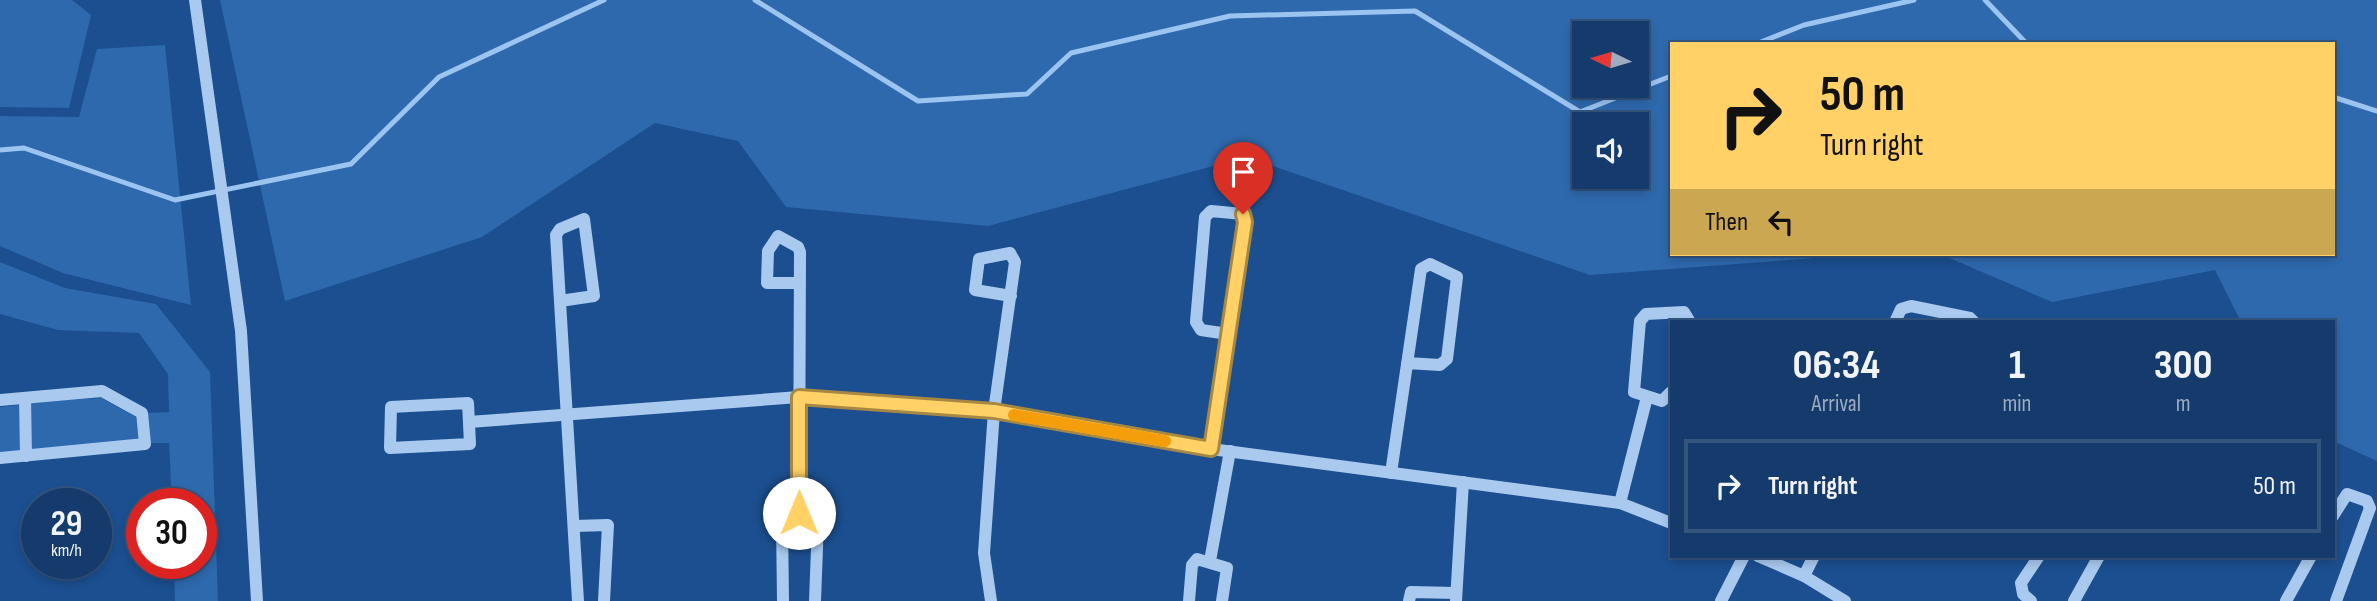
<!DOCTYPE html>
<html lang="en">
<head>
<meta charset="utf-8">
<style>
	:root { --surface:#143b6b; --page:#1d4271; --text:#f1f3f6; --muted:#9dadc1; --line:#33557e }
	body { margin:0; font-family:"Sofia Sans Condensed",sans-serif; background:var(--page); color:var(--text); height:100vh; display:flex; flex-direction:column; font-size:26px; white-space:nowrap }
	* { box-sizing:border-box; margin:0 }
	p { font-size:23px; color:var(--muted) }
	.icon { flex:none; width:38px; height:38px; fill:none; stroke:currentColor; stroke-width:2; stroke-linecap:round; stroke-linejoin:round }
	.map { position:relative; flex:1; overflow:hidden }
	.side { position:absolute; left:1670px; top:320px; width:665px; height:238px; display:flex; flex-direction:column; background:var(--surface); border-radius:0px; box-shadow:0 4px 10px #0003,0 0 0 2px var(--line) }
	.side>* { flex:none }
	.guide { position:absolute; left:1670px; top:42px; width:665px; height:214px; border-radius:0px; box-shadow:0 4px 10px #0003,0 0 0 2px var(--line); background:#ffd166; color:#111; overflow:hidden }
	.needle { width:46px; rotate:275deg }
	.fabs { position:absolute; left:1572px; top:21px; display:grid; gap:14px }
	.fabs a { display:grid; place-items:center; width:77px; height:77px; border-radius:0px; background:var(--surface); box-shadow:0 4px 10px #0003,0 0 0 2px var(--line); font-size:35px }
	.speed { position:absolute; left:21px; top:488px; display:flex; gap:14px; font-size:35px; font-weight:700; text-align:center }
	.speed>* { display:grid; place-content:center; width:91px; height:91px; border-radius:50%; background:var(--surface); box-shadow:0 4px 10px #0003,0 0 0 2px var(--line); line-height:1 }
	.speed small { font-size:18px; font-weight:400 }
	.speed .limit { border:10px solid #d22; background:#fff; color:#111 }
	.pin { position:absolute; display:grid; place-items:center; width:60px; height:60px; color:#fff; margin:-72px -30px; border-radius:50% 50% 50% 0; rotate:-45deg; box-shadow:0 0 7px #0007 }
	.pin .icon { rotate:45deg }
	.me { position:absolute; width:77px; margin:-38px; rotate:0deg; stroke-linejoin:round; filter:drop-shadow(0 0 5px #0008) }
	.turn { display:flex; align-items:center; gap:24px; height:147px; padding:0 35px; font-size:32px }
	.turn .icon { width:91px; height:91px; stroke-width:2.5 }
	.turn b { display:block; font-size:49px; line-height:60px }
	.then { display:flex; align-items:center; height:66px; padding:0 35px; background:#0003; gap:14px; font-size:26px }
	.eta { display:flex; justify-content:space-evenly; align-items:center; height:119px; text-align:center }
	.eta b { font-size:42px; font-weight:700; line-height:49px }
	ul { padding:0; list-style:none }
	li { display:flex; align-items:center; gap:21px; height:94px; margin:0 14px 10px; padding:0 21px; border:4px solid var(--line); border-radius:0px }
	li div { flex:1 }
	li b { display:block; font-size:26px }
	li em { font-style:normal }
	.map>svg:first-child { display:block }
	.green { fill:#2e69ad; fill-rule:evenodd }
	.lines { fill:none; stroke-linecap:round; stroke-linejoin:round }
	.stream { stroke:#9cc4f0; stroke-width:5 }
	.minor { stroke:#a9c9ee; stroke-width:12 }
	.route-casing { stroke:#a68842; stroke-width:18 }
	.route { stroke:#ffd166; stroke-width:12 }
	.slow { stroke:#f59e0b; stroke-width:12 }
</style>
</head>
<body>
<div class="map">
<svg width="2377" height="601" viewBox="0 0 2377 601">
	<rect width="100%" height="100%" fill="#1b4f8f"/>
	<g class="green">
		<path d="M0,0H72L91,15L69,108L0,107Z"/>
		<path d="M220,0H2377V461L2333,441V322H2241L2215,270L2052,302L1940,254H2333V44H1671V254H1868L1590,275L1247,157L988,226L786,207L738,141L655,123L482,237L285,301ZM1636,33V86H1584V33ZM1636,124V177H1584V124Z"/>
		<path d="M165,45L191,305L63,273L0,246V116L79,117L97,49Z"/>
		<path d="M0,262L65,288L156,304L210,372L218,601H175L174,564H201V504H172L169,443H148L146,413L169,412L168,374L139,333L58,330L0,314Z"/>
		<path d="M101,398L136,417L139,440L30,450V402Z"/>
		<path d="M20,405L21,453L0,455V407Z"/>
	</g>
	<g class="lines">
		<g class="stream">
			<path d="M755,0L918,101L1027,94L1071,53L1230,16L1415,11L1580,112L1671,76"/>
			<path d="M1985,0L2027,44"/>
			<path d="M1756,44L1804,25L1914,0"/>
			<path d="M2333,97L2377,111"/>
			<path d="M0,150L24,148L175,200L351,164L439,77L604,0"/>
		</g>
		<g class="minor">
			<path d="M195,0L241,331L257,601"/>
			<path d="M560,301L594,296L584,219L560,229L556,235L578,601"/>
			<path d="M1895,322L1901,309L1911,306L1970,318L1974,322"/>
			<path d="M1671,392L1662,401L1634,392L1640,321L1646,314L1684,312L1690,322"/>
			<path d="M25,398L26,456"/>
			<path d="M0,400L102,391L142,413L145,444L0,458"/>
			<path d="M468,403L470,444L390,448L391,407Z"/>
			<path d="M469,422L799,397L994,411L1211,449L1620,503L1671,523"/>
			<path d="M1211,449L1245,221L1243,214L1211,211L1205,217L1196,322L1201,330L1228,334"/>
			<path d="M1391,473L1421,269L1430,264L1457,277L1447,359L1440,365L1407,363"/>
			<path d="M1620,503L1647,397"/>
			<path d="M799,513L800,252L798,247L778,236L768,251L767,283H800"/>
			<path d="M2333,516L2347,494L2367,501L2370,508L2336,601"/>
			<path d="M574,526L608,525L604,601"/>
			<path d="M1758,556L1804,576L1845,601"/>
			<path d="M1210,561L1230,451"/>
			<path d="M1804,576L1814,556"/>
			<path d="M783,601L782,521L789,513H810L818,522L815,601"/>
			<path d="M991,601L984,553L994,411L1015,262L1010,253L979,259L975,290L1011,296"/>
			<path d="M1189,601L1192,565L1197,559L1227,568L1222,601"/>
			<path d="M1409,601L1411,592L1456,593"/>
			<path d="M1456,601L1463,482"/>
			<path d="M1721,601L1744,556"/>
			<path d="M2031,601L2023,594L2021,583L2039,556"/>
			<path d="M2074,601L2099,556"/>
			<path d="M2286,601L2311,556"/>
		</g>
	</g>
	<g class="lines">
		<g class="route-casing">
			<path id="route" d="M799,513V397L994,411L1211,449L1245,222L1243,214"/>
		</g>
		<use href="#route" class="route"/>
		<path class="slow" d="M1014,415L1165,441"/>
	</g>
</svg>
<div class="fabs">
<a><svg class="needle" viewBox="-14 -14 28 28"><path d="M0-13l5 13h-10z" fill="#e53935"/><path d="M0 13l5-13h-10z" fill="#9dadc1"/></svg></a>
<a><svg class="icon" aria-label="sound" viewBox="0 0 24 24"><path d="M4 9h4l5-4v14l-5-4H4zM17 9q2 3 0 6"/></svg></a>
</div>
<div class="speed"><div>29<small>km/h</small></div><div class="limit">30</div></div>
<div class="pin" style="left:1243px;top:214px;background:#d93025"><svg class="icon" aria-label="arrive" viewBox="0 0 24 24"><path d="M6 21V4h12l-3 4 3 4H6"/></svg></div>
<svg class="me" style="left:799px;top:513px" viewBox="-20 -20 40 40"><circle r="19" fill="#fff"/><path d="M0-13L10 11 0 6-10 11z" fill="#ffd166"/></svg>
<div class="guide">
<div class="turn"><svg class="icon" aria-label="right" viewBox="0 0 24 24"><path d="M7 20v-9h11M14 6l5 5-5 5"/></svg><div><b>50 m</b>Turn right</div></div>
<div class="then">Then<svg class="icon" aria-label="left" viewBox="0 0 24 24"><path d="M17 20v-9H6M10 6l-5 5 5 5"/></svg></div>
</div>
<section class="side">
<div class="eta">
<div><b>06:34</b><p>Arrival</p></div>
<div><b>1</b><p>min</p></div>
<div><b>300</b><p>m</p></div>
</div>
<ul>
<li><svg class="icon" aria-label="right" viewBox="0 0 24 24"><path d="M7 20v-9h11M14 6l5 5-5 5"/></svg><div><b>Turn right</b></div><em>50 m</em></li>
</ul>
</section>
</div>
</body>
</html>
